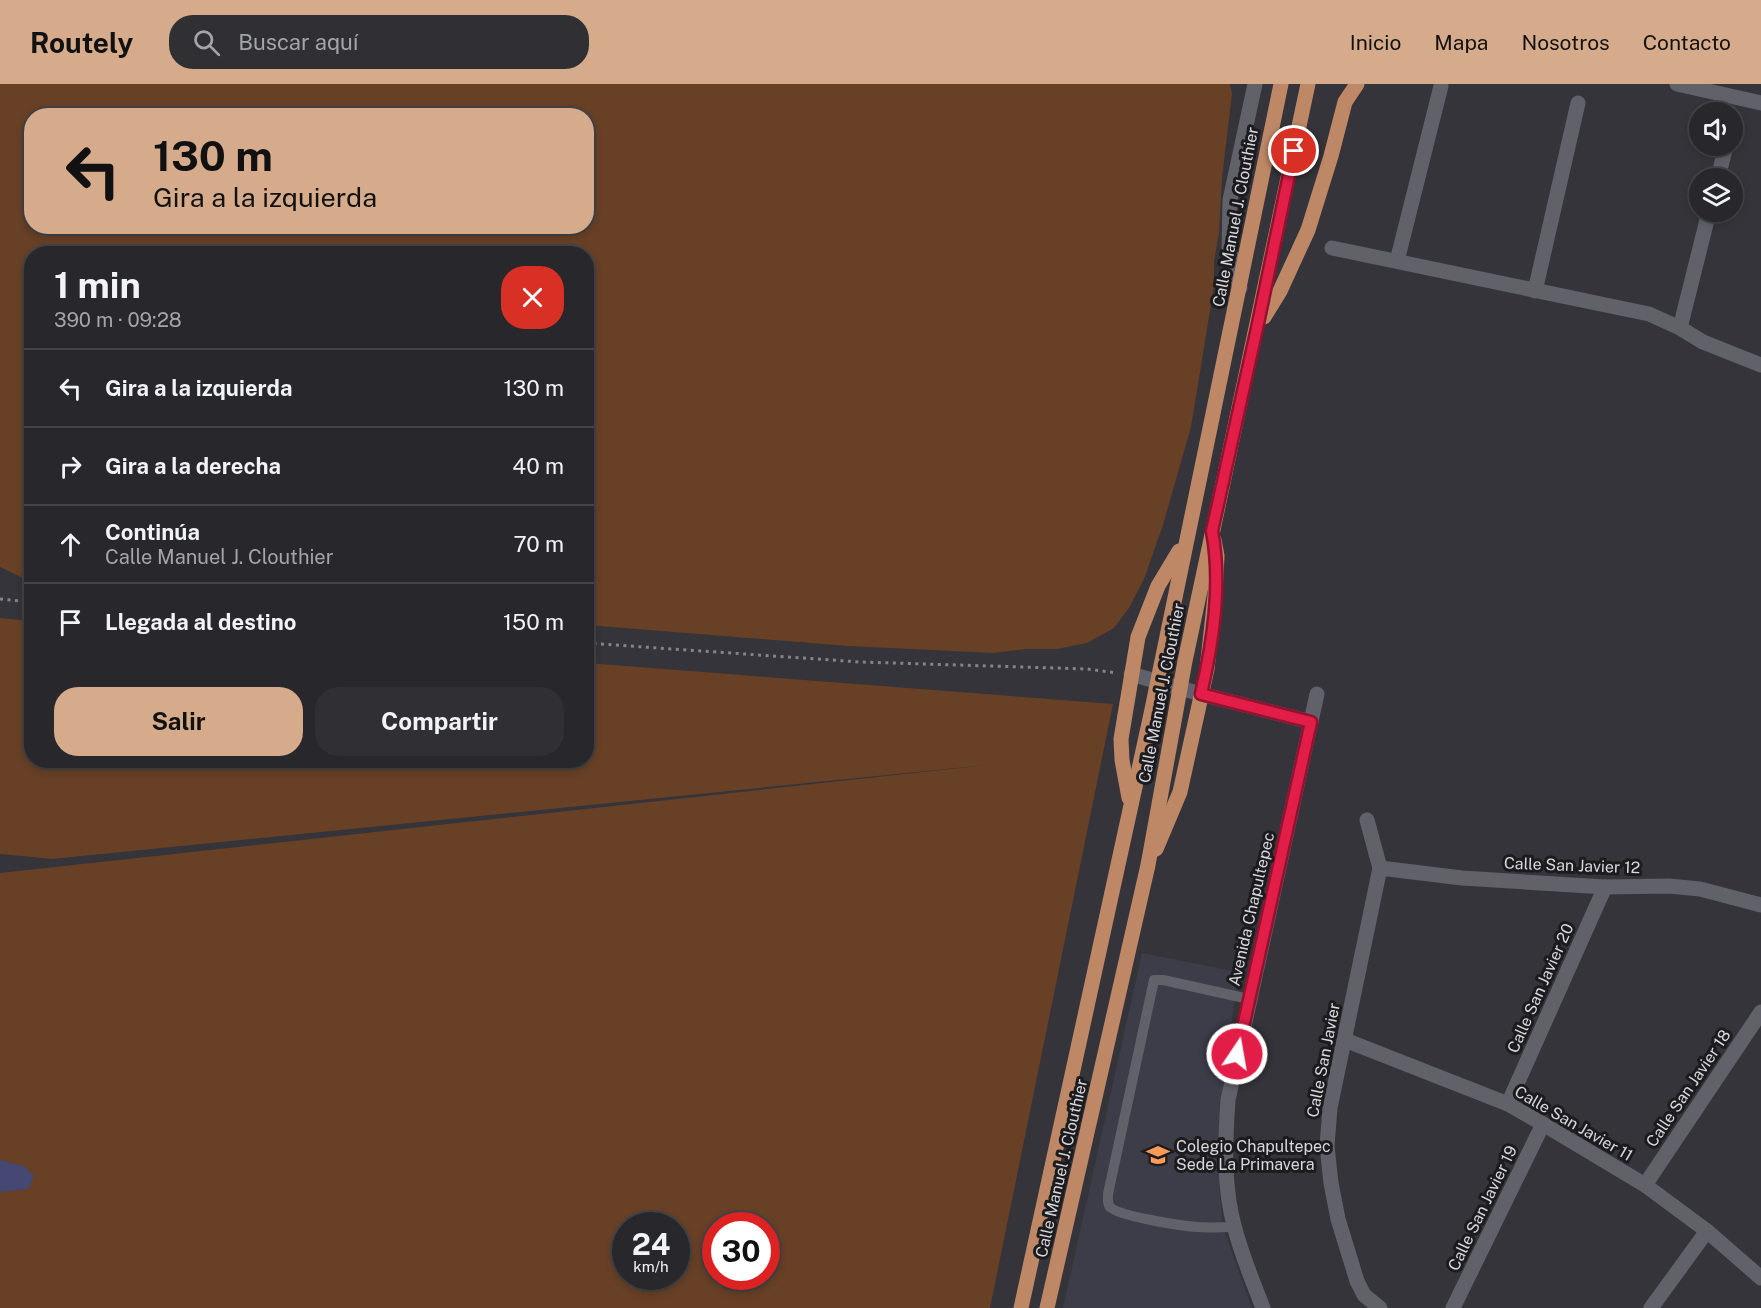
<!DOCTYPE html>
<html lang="es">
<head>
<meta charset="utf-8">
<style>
	:root { --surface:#27272c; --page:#2f2f34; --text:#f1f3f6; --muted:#a4a5a9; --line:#434448; --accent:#d6ab8b }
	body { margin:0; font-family:"Public Sans",sans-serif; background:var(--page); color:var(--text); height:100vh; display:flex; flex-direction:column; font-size:22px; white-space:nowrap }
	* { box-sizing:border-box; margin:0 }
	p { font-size:20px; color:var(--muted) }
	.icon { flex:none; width:33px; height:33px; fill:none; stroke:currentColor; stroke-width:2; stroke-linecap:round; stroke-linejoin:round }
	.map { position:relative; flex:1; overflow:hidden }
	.details { position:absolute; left:24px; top:162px; width:570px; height:522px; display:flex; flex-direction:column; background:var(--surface); border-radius:24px; box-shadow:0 3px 9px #0003,0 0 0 2px var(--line) }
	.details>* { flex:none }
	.hud { position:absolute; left:24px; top:24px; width:570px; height:126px; border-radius:24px; box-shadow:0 3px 9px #0003,0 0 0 2px var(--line); background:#d6ab8b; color:#111; overflow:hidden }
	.buttons { position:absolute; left:1689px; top:18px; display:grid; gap:12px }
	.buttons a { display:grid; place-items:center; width:54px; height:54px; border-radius:50%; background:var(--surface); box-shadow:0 3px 9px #0003,0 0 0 2px var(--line); font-size:30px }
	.speed { position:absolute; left:612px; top:1128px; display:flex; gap:12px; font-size:30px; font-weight:700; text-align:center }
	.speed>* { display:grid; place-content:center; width:78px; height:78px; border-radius:50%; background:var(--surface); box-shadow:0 3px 9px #0003,0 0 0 2px var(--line); line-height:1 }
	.speed small { font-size:15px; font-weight:400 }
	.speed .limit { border:9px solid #d22; background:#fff; color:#111 }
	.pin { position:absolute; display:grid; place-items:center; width:51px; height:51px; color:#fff; margin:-26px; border:3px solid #fff; border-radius:50%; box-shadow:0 2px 6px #0007 }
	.me { position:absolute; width:66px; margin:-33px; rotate:12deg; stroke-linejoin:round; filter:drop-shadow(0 0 4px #0008) }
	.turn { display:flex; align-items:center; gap:21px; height:126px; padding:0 30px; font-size:27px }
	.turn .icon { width:78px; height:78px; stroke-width:2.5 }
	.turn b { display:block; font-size:42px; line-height:51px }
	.round { display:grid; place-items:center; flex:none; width:63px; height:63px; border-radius:24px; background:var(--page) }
	.summary { display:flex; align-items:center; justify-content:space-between; height:102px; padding:0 30px }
	h1 { font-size:36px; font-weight:700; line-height:45px }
	.primary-button { display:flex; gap:12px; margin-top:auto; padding:12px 30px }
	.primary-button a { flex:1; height:69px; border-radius:24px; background:var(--accent); color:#111; font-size:24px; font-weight:700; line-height:69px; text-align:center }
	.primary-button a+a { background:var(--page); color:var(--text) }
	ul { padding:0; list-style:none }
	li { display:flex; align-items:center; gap:18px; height:78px; padding:0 30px; border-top:2px solid var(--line) }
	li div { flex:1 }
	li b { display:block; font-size:22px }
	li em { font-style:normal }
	header { display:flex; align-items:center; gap:36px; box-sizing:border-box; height:84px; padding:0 30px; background:var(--accent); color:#111 }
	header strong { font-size:28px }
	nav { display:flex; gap:33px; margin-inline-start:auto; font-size:21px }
	.search { width:420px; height:54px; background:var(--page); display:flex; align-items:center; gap:15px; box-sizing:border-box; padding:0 21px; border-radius:24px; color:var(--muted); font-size:22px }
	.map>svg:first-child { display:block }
	.built { fill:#3c3d49 }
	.green { fill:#674026; fill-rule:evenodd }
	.water { fill:#454872 }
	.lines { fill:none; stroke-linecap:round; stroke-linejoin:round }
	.path { stroke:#838388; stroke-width:3; stroke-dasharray:3 4.5; stroke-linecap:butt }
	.lane { stroke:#616269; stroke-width:10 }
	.street { stroke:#616269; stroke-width:15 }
	.secondary { stroke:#616269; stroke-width:15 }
	.primary { stroke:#be8867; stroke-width:15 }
	.route-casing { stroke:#92132f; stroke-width:15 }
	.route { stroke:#e11d48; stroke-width:10 }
	.labels { text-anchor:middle; stroke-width:6; stroke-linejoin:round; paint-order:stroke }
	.street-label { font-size:16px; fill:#d9d9dd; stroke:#1c1c1f }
	.poi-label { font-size:16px; fill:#d9d9dd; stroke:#1c1c1f; text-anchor:start }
</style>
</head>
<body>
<header>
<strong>Routely</strong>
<div class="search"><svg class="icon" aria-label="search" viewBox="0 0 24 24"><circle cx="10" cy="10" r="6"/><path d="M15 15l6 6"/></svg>Buscar aquí</div>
<nav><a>Inicio</a><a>Mapa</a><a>Nosotros</a><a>Contacto</a></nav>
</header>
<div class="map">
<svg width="1761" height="1224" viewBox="0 0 1761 1224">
	<rect width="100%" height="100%" fill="#34343a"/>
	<path class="built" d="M1142,869L1238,888L1219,1041V1101L1223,1144L1252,1224H1063Z"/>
	<g class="green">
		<path d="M0,0H1230L1232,10L1222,94L1219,149L1214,177V202L1191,343L1163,441L1144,495L1129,524L1114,544L1087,559L1057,565H1026L994,569L848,562L587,541L586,170H32L31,498L0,483ZM32,32H586V142H32Z"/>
		<path d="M0,534L31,537L32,676H586L587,579L1113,620L990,1224H0V789L987,681L52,775L0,770ZM626,1142H676V1192H626ZM716,1142H766V1192H716Z"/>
	</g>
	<path class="water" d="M0,1076L24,1082L34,1092L28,1105L0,1108Z"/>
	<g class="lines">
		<g class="path">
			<path d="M0,515L32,518"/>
			<path d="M586,559L860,578L1087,585L1117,589"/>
		</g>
		<path class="lane" d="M1234,1143C1222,1143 1209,1144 1197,1143C1182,1142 1118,1132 1110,1123C1107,1119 1108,1115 1108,1110L1154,896H1163L1249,915"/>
		<g class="street">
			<path d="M1718,94L1726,62"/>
			<path d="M1332,164L1649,230L1680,244L1703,258L1761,281"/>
			<path d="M1397,177L1441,2"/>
			<path d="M1535,207L1578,19"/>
			<path d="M1680,244L1709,128"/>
			<path d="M1131,590L1201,610L1311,638"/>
			<path d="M1367,736L1380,784L1330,1024L1327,1062L1331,1099L1338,1135L1357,1197L1364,1211L1380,1224"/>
			<path d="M1380,784L1462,794L1605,803L1669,802L1700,805L1761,821"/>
			<path d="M1345,956L1508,1020L1543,1040L1645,1101L1707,1147L1761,1194"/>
			<path d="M1508,1020L1605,803"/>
			<path d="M1645,1101L1761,928"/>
			<path d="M1263,1224C1253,1198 1242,1172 1235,1145C1223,1103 1225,1059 1228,1016L1317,610"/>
			<path d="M1453,1224L1543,1040"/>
			<path d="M1651,1224L1707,1147"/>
		</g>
		<g class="secondary">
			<path d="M1677,0L1761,19"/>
			<path d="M1240,204L1229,164L1230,116L1255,0"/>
		</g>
		<g class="primary">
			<path d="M1264,233L1280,207L1308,146L1331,72L1345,18L1357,0"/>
			<path d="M1129,714L1122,676L1121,655L1138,553L1158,502L1179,467"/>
			<path d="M1156,765L1180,708L1207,585L1215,512L1217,472L1214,456"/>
			<path d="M1021,1224L1151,630L1281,0"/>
			<path d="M1047,1224L1148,781L1185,577L1308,0"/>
		</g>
	</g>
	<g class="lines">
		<g class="route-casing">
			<path id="route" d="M1237,970L1311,638L1201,610C1213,558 1222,500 1212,447L1257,244L1294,67"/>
		</g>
		<use href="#route" class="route"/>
	</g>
	<defs>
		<g id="school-bare" transform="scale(1.8)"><path d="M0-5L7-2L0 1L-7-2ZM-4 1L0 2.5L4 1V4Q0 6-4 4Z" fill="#fe9b58" stroke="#1c1c1f" stroke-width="2.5" paint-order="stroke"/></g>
	</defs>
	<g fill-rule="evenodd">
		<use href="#school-bare" x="1158" y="1071"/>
	</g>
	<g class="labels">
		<g class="street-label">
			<text transform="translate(1235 133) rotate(-79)" y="6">Calle Manuel J. Clouthier</text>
			<text transform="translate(1161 609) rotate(-79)" y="6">Calle Manuel J. Clouthier</text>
			<text transform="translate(1572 781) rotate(2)" y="6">Calle San Javier 12</text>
			<text transform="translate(1251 825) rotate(-77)" y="6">Avenida Chapultepec</text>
			<text transform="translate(1540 904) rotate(-66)" y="6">Calle San Javier 20</text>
			<text transform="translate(1323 976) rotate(-79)" y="6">Calle San Javier</text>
			<text transform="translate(1688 1004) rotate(-56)" y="6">Calle San Javier 18</text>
			<text transform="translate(1574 1039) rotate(30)" y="6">Calle San Javier 11</text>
			<text transform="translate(1061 1084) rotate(-77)" y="6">Calle Manuel J. Clouthier</text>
			<text transform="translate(1482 1124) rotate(-64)" y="6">Calle San Javier 19</text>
		</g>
		<g class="poi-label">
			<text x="1176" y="1068">Colegio Chapultepec<tspan x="1176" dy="18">Sede La Primavera</tspan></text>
		</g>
	</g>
</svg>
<div class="buttons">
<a><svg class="icon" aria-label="sound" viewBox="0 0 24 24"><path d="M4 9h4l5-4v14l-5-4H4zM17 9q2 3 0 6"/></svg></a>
<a><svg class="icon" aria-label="layers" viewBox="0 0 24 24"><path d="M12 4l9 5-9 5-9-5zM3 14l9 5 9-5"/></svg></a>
</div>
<div class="speed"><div>24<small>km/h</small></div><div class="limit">30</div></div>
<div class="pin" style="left:1294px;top:67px;background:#d93025"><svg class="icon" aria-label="arrive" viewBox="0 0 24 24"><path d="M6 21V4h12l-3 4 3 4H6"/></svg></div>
<svg class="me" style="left:1237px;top:970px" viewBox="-20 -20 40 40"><circle r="17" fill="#e11d48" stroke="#fff" stroke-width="3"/><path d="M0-11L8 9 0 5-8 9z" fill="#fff"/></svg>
<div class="hud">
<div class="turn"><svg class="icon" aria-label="left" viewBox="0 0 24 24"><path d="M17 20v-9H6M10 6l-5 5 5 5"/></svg><div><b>130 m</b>Gira a la izquierda</div></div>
</div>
<section class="details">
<div class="summary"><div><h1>1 min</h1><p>390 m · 09:28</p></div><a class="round" style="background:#d93025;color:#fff"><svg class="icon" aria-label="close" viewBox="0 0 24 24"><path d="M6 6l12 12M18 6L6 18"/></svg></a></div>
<ul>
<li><svg class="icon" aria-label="left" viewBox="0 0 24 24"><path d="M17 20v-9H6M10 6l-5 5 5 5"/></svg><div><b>Gira a la izquierda</b></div><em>130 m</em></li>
<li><svg class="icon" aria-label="right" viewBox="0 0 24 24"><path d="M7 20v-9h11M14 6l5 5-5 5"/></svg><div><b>Gira a la derecha</b></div><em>40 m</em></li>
<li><svg class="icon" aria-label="ahead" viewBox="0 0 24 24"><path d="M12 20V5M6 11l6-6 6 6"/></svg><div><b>Continúa</b><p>Calle Manuel J. Clouthier</p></div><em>70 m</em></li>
<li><svg class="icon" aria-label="arrive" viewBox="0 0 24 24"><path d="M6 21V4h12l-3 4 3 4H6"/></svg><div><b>Llegada al destino</b></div><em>150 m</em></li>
</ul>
<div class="primary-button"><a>Salir</a><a>Compartir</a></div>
</section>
</div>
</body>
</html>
